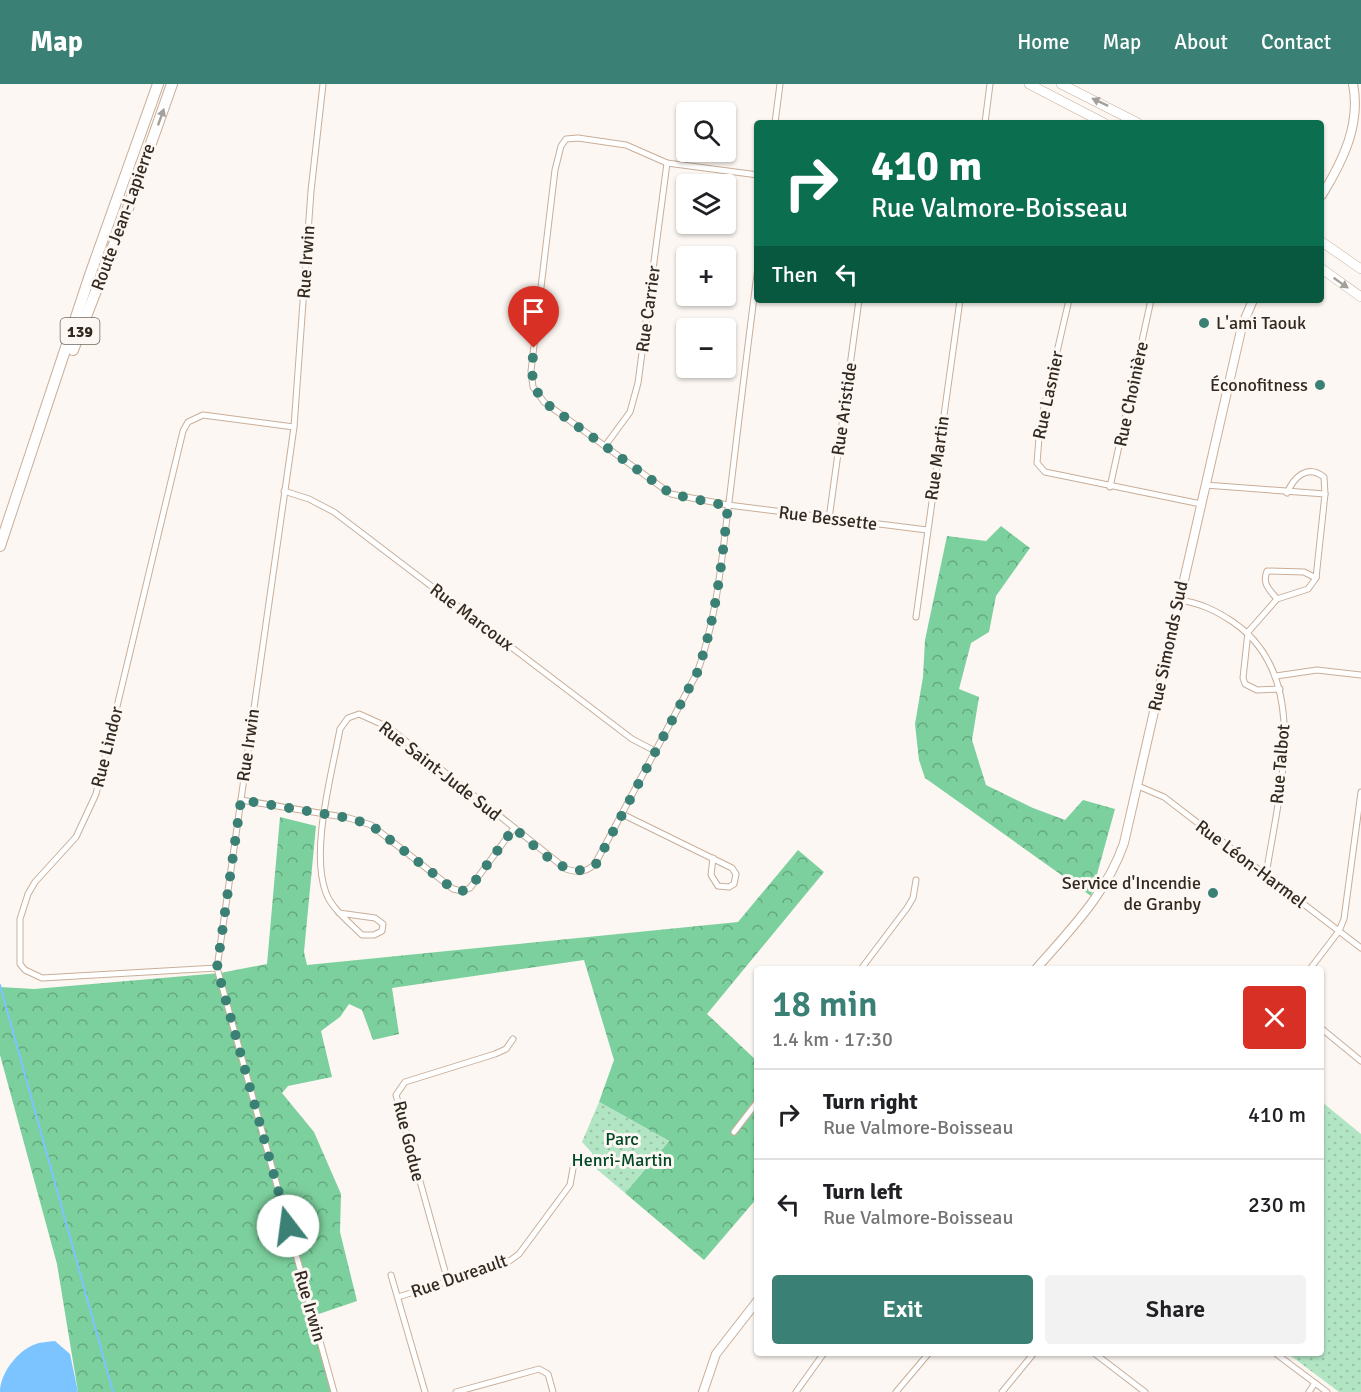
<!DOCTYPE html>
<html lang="en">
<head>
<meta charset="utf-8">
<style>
	:root { --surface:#fff; --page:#f2f2f2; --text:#202124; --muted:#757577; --line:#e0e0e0; --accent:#3a8075 }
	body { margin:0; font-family:Signika,sans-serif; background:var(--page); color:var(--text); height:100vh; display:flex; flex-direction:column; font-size:22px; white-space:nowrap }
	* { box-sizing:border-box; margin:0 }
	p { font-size:20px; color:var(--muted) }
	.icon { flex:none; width:33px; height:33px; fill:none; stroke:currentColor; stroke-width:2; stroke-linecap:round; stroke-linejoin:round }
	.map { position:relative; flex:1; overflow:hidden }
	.details { position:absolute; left:754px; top:882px; width:570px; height:390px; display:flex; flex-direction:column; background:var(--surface); border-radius:6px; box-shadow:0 2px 4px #0004 }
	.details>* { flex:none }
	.top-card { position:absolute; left:754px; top:36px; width:570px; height:183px; border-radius:6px; box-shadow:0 2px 4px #0004; background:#0b6e4f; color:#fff; overflow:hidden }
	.fabs { position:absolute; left:676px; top:18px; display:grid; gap:12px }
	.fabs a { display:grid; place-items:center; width:60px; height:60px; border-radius:6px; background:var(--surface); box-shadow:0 2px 4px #0004; font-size:30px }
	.pin { position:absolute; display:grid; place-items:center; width:51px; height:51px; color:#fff; margin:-62px -26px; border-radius:50% 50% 50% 0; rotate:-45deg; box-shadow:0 0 6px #0007 }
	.pin .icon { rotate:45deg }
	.me { position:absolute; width:66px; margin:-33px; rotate:345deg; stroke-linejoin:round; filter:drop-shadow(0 0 4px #0008) }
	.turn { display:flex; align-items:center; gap:21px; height:126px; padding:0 18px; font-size:27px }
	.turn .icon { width:78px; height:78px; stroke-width:2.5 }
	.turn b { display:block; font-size:42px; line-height:51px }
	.then { display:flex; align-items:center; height:57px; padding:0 18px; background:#0003; gap:12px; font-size:22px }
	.round { display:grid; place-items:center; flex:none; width:63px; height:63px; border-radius:6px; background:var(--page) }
	.headline { display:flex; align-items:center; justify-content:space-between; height:102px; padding:0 18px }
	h1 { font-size:36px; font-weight:600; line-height:45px; color:var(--accent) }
	.cta { display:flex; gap:12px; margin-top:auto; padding:12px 18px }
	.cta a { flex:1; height:69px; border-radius:6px; background:var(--accent); color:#fff; font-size:24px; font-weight:600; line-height:69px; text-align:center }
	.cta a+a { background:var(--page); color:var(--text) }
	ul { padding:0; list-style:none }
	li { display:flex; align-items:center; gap:18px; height:90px; padding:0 18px; border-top:2px solid var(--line) }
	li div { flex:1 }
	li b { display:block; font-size:22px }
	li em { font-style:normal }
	header { display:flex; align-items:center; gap:36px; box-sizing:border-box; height:84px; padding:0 30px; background:var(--accent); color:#fff }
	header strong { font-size:28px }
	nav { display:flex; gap:33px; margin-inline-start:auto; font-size:21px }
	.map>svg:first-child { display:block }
	.forest { fill:url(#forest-crowns) }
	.park { fill:url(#park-dots) }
	.water { fill:#7cc4ff }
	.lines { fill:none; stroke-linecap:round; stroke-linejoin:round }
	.stream { stroke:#7cc4ff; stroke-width:2 }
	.street-casing { stroke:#c9ae99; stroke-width:7 }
	.secondary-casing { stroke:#c9ae99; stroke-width:10 }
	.primary-casing { stroke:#c9ae99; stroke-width:10 }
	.highway-casing { stroke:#c9ae99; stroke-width:12 }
	.street { stroke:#fff; stroke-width:5 }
	.secondary { stroke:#fff; stroke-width:8 }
	.primary { stroke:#fff; stroke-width:9 }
	.highway { stroke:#fff; stroke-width:10 }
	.oneway { fill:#a39f9b }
	.route { stroke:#3a8075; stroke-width:10; stroke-dasharray:0 18 }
	.poi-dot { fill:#3a8075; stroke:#fcf7f2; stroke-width:2 }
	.labels { text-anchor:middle; stroke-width:6; stroke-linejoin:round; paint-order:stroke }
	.shield { fill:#fcf7f2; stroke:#6f675f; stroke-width:1.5 }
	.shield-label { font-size:16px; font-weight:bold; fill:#332920 }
	.street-label { font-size:18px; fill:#332920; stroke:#fcf7f2 }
	.poi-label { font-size:18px; fill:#332920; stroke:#fcf7f2; text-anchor:end }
	.park-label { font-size:18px; fill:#024828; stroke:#fcf7f2 }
</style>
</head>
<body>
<header>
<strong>Map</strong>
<nav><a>Home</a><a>Map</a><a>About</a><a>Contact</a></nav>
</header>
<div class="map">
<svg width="1361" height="1308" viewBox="0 0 1361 1308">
	<defs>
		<pattern id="forest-crowns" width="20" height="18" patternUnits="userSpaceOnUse" patternTransform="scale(1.5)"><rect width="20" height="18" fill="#7cd09d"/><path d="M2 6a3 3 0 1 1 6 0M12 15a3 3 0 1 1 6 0" fill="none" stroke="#66a980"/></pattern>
		<pattern id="park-dots" width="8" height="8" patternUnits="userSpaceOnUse" patternTransform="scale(1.5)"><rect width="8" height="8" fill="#b2e5c4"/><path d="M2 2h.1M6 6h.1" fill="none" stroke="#9ac4a8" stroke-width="1.8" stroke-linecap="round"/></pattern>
	</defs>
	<rect width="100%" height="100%" fill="#fcf7f2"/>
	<g class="forest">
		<path d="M1001,442L1030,464L996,512L989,548L971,559L959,605L979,613L972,656L986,701L1033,724L1065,736L1083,716L1115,725L1091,812L925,694L919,676L915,640L923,593L925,556L947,452L986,457Z"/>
		<path d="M280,733L316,742L304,868L307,881L738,838L798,766L824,788L707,930L757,977L758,1113L704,1176L625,1109L669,1057L599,1018L614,976L584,876L392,904L399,950L373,956L362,926L349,920L340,933L321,947L332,993L288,1002L282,1009L314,1048L341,1110L340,1148L357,1217L313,1232L334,1308H78L57,1180L0,971V903L34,905L220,889L267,880Z"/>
	</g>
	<g class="park">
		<path d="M599,1018L669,1057L625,1109L593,1082L592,1069L582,1058Z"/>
		<path d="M1322,1018L1361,1050V1308H1339L1287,1269H1322Z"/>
	</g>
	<path class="water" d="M55,1257L70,1270L78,1308H0C0,1289 18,1266 36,1260C41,1258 49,1258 55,1257Z"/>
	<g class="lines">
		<path class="stream" d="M0,901L113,1308"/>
		<g class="street-casing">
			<g id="street">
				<path d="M323,0L311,107L294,343L217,884L334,1308"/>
				<path d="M775,39L780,0"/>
				<path d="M985,39L990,0"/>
				<path d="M758,91L667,79L626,61L578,54L566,55L561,62L555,86L531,287L533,303L544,318L671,410L728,421L927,446"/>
				<path d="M1069,216L1040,341L1037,379L1045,388L1201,420"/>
				<path d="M605,362L630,328L638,299L667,79"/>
				<path d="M1205,401L1325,410L1316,494L1308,505L1277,515L1248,548L1243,594L1245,600L1257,606L1280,605"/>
				<path d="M1110,403L1151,216"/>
				<path d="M284,407L309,415L334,428L632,655L655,667"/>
				<path d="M1287,409C1294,393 1307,380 1324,393L1325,410"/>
				<path d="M829,435L859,216"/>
				<path d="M1277,515C1269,505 1262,500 1267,487L1304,488L1316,494"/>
				<path d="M1179,516C1200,519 1215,526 1233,538C1314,593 1278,711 1266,791"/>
				<path d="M916,533L960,216"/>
				<path d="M1276,592L1317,586L1361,591"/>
				<path d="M1138,702L1164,713L1361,864"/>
				<path d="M241,716L349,734L371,741L453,805L462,807L470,804L514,744"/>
				<path d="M622,730L732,784L736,790L734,800L729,803L718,802L711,791L713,774"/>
				<path d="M339,829L375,834L383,840L382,847L374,851H362C350,839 332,825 326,809C310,767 332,689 340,645L348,634L359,630L388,643L566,785C579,789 585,789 595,780L697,589C718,532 722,469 730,410C739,334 748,258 758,183"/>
				<path d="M217,884L42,894L25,886L20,880V835L28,810L35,798L76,753L96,710L183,347L188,338L203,331L294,343"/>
				<path d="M861,885L907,824L913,814L916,796"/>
				<path d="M1310,885L1339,847L1344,835L1361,708"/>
				<path d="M1322,945L1361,977"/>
				<path d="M734,1048L758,1017"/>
				<path d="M391,1191L425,1308"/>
				<path d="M448,1198L396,1011L405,998L495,970L506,965L513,955"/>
				<path d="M398,1213L508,1178L519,1170L570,1101L574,1079"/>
				<path d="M1094,1269L1145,1308"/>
				<path d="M1275,1269L1327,1308"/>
				<path d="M456,1308L539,1285L548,1290L553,1308"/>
				<path d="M796,1308L824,1269"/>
				<path d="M896,1308L929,1269"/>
				<path d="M1002,1308L1034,1269"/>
				<path d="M1309,1308L1315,1299"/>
			</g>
		</g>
		<g class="secondary-casing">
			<g id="secondary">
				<path d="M1322,111C1343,77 1361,40 1353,0"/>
				<path d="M1036,885C1070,846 1107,809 1124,759L1242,242L1253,216"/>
				<path d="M703,1308L716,1270L758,1216"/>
			</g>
		</g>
		<g class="primary-casing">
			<g id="primary">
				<path d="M1029,0L1104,39"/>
				<path d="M1061,0L1138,39"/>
				<path d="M1322,158L1361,185"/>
				<path d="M1322,185L1361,213"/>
			</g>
		</g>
		<g class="highway-casing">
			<g id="highway">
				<path d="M73,266L127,127L172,0"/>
				<path d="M0,462L90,191L158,0"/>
			</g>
		</g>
		<use href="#street" class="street"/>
		<use href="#secondary" class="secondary"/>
		<use href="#primary" class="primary"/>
		<use href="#highway" class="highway"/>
	</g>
	<defs><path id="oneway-solid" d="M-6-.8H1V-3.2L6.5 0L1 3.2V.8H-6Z" transform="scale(1.5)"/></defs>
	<g class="oneway">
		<use href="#oneway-solid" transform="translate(1100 18) rotate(-155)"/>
		<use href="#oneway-solid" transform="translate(161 33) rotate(-70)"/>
		<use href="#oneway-solid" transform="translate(1341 199) rotate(35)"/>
	</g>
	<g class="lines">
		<path class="route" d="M288,1142L217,884L241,716L349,734L371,741L453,805L462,807L470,804L514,744C535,761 569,802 596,780L697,589C716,536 722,477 728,422L671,410L544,318C530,300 531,287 534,264"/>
	</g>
	<g class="poi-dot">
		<circle cx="1204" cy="239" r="6"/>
		<circle cx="1320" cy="301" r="6"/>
		<circle cx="1213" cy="809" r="6"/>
	</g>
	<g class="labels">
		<rect class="shield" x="60.5" y="234" width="39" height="26" rx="4.5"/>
		<g class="shield-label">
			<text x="80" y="253">139</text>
		</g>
		<g class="street-label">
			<text transform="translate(123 133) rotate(-70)" y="6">Route Jean-Lapierre</text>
			<text transform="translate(306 178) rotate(-86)" y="6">Rue Irwin</text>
			<text transform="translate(648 225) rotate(-82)" y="6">Rue Carrier</text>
			<text transform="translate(1131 310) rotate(-78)" y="6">Rue Choinière</text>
			<text transform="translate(1048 311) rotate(-78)" y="6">Rue Lasnier</text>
			<text transform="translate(844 325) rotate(-82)" y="6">Rue Aristide</text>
			<text transform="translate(937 374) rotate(-82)" y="6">Rue Martin</text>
			<text transform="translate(828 434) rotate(7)" y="6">Rue Bessette</text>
			<text transform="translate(472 533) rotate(37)" y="6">Rue Marcoux</text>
			<text transform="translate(1168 562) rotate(-78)" y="6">Rue Simonds Sud</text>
			<text transform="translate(248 661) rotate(-82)" y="6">Rue Irwin</text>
			<text transform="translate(107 663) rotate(-76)" y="6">Rue Lindor</text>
			<text transform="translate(1280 680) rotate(-85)" y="6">Rue Talbot</text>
			<text transform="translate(440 687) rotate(38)" y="6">Rue Saint-Jude Sud</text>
			<text transform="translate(1251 780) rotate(37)" y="6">Rue Léon-Harmel</text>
			<text transform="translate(409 1057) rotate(76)" y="6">Rue Godue</text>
			<text transform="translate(459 1192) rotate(-19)" y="6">Rue Dureault</text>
			<text transform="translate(310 1222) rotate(74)" y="6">Rue Irwin</text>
		</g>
		<g class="poi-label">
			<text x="1216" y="245" text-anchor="start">L'ami Taouk</text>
			<text x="1308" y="307">Éconofitness</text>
			<text x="1201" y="805">Service d'Incendie<tspan x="1201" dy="21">de Granby</tspan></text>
		</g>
		<g class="park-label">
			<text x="622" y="1061">Parc<tspan x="622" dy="21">Henri-Martin</tspan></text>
		</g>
	</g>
</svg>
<div class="fabs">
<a><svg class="icon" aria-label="search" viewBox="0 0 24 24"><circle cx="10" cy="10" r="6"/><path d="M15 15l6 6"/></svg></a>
<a><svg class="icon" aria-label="layers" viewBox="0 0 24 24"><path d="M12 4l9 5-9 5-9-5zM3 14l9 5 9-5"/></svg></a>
<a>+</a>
<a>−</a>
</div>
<div class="pin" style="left:534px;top:264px;background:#d93025"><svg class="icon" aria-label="arrive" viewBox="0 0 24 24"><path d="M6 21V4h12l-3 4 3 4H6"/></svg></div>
<svg class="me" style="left:288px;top:1142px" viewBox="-20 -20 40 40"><circle r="19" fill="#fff"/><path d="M0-13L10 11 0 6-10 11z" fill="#3a8075"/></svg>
<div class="top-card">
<div class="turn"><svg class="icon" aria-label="right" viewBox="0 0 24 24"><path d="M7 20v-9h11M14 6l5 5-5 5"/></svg><div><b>410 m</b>Rue Valmore-Boisseau</div></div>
<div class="then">Then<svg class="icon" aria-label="left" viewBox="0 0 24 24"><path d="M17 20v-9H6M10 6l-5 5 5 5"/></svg></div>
</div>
<section class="details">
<div class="headline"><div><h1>18 min</h1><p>1.4 km · 17:30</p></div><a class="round" style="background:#d93025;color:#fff"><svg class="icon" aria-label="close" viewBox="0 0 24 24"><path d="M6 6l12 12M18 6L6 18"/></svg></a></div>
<ul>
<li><svg class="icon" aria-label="right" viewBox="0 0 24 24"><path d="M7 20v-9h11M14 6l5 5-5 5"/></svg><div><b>Turn right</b><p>Rue Valmore-Boisseau</p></div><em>410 m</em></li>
<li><svg class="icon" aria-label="left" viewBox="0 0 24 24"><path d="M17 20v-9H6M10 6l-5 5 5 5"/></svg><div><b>Turn left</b><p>Rue Valmore-Boisseau</p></div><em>230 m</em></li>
</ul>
<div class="cta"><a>Exit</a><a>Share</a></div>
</section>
</div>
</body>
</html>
